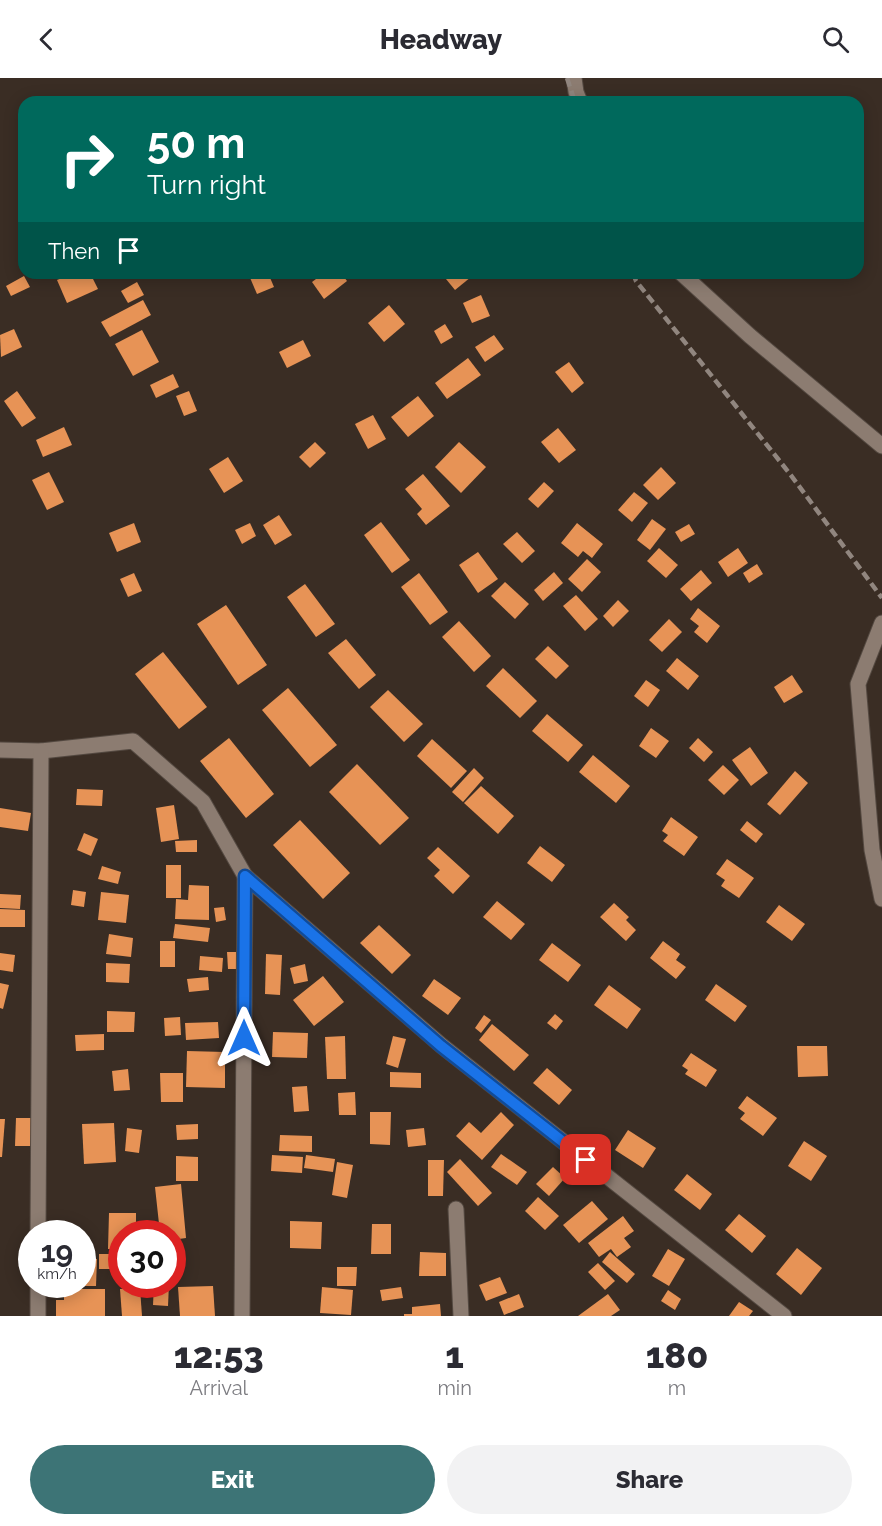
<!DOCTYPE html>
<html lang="en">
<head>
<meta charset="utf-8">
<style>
	:root { --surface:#fff; --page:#f2f2f3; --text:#2b2b33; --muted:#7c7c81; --accent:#3d7476 }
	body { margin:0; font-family:Raleway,sans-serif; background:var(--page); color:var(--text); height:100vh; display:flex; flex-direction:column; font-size:22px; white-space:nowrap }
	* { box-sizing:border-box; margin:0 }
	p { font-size:20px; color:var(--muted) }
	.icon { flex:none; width:33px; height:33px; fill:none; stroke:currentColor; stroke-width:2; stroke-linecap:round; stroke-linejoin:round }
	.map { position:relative; height:1238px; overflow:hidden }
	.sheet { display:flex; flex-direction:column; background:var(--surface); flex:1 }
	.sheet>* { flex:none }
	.top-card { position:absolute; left:18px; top:18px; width:846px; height:183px; border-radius:18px; box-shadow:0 3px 15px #0003; background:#00695c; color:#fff; overflow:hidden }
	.speed { position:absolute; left:18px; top:1142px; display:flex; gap:12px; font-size:30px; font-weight:700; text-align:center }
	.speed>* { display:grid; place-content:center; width:78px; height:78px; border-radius:50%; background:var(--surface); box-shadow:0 3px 15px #0003; line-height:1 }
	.speed small { font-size:15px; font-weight:400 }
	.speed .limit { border:9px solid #d22; background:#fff; color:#111 }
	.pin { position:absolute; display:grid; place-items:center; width:51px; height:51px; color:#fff; margin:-26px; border-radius:12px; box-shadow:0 3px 9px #0006 }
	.me { position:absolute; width:66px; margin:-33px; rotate:0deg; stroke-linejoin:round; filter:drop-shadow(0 0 4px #0008) }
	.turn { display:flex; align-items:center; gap:21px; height:126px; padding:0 30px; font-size:27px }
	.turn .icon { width:78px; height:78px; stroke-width:2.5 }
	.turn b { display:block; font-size:42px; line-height:51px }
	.then { display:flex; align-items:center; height:57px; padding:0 30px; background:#0003; gap:12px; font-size:22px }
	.eta { display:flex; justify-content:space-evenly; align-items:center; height:102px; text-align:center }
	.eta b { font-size:36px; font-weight:800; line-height:42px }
	.primary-button { display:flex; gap:12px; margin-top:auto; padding:12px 30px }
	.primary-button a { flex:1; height:69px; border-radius:36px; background:var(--accent); color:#fff; font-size:24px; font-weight:800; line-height:69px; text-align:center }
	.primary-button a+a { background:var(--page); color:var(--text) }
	header { display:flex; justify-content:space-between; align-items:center; height:78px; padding:0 30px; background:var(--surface); font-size:27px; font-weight:800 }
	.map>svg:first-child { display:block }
	.building { fill:#e79356 }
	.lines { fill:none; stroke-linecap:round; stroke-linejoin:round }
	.street-casing { stroke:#544941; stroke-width:17 }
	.secondary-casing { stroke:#544941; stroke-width:17 }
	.street { stroke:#8c7c71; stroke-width:15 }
	.secondary { stroke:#8c7c71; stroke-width:15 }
	.rail { stroke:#91867f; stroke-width:4.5; stroke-dasharray:9 4.5; stroke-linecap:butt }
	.route-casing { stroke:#114b97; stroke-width:15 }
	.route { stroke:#1a73e8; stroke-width:10 }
</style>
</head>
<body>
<header><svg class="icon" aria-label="back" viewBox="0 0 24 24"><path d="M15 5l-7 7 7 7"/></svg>Headway<svg class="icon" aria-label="search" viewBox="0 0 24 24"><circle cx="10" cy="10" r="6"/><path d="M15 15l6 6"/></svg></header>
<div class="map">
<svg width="882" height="1238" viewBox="0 0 882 1238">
	<rect width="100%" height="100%" fill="#3a2d24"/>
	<g class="building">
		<path d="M74,195H90L98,211L67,225L57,202Z"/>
		<path d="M248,195H268L274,209L257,216Z"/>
		<path d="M324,195H341L347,203L324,221L312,204Z"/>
		<path d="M454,195H467L471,199L455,212L446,201Z"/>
		<path d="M24,198L30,209L11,218L6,208Z"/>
		<path d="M137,204L144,217L128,225L121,213Z"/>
		<path d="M481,217L490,238L472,245L463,225Z"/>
		<path d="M143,222L151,237L110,259L101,244Z"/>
		<path d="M389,227L405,246L384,264L368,245Z"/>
		<path d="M445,246L453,259L441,266L434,253Z"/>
		<path d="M14,251L22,269L1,279L0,257Z"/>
		<path d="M142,252L159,284L133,298L115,266Z"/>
		<path d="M494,257L504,271L485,284L475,269Z"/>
		<path d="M303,262L311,278L287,290L279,274Z"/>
		<path d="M468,280L481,297L447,321L435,305Z"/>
		<path d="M569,284L584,305L572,315L555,294Z"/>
		<path d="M173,296L179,309L156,320L150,307Z"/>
		<path d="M17,313L36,340L22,349L4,323Z"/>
		<path d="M189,313L197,333L184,338L176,318Z"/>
		<path d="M418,318L434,338L408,359L391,339Z"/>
		<path d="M373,337L386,361L368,371L355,346Z"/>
		<path d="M64,349L72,367L43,379L36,362Z"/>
		<path d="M558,350L576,372L559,385L541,364Z"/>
		<path d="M315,364L326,375L310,390L299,379Z"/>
		<path d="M459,364L486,389L461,415L435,389Z"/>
		<path d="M228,379L243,403L224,415L209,391Z"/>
		<path d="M661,389L676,405L658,422L643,407Z"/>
		<path d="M49,394L64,424L47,432L32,402Z"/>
		<path d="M423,396L450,428L426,447L417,436L422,431L405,411Z"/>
		<path d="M544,404L554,413L538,430L528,421Z"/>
		<path d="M634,414L648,425L632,444L618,432Z"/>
		<path d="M279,437L292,457L275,467L263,447Z"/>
		<path d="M652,441L666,451L650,472L637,462Z"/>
		<path d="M381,444L410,482L392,495L364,457Z"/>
		<path d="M134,445L141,464L117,474L109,455Z"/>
		<path d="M250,445L256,458L242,466L235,452Z"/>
		<path d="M577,445L603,466L592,480L583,473L578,479L561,465Z"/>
		<path d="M689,446L695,456L681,464L675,454Z"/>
		<path d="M517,454L535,473L522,485L503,466Z"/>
		<path d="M659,470L678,487L666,500L647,483Z"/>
		<path d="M738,470L748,485L728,499L718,484Z"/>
		<path d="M478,474L498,501L478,515L459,487Z"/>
		<path d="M587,481L601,494L582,514L568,501Z"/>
		<path d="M757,486L763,496L749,505L743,495Z"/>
		<path d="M701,492L712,505L691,523L680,511Z"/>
		<path d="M554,494L563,505L543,523L534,512Z"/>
		<path d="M134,495L142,513L128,519L120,501Z"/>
		<path d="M419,495L448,534L430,547L401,509Z"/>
		<path d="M505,504L529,526L515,541L491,518Z"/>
		<path d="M305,506L335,546L316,559L287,519Z"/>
		<path d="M576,517L598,541L585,553L563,528Z"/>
		<path d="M618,522L629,533L613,549L603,538Z"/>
		<path d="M226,527L267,587L238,607L197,546Z"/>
		<path d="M698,530L720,548L707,565L694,554L699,548L690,541Z"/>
		<path d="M669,541L682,554L662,574L649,562Z"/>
		<path d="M459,543L491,578L474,594L442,559Z"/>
		<path d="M346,561L376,597L359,611L328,575Z"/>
		<path d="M548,568L569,588L556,601L535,581Z"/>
		<path d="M163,574L207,629L179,651L135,596Z"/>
		<path d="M677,580L699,598L688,612L666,593Z"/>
		<path d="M503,590L537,623L520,640L486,608Z"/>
		<path d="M792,597L803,614L784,625L774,609Z"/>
		<path d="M646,602L660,612L648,629L634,618Z"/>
		<path d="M288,610L337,667L310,689L262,632Z"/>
		<path d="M388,612L423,646L404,664L370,629Z"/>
		<path d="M547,636L583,667L568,684L532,653Z"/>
		<path d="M651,650L669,663L656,680L639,668Z"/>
		<path d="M229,660L274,716L246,740L200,683Z"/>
		<path d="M698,660L713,674L704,684L689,670Z"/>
		<path d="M432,661L467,693L451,710L417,678Z"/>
		<path d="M750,669L768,695L751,708L732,682Z"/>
		<path d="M593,677L630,708L616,725L579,694Z"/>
		<path d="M357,686L409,740L380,767L329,714Z"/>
		<path d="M723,687L739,702L724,717L708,702Z"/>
		<path d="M474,690L484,700L463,724L452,714Z"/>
		<path d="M795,693L808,705L780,737L767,726Z"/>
		<path d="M481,708L514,738L498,756L464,725Z"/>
		<path d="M77,711L103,712L102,728L76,727Z"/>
		<path d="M174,727L179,761L161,764L156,730Z"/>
		<path d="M0,730L31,735L28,753L0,749Z"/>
		<path d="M671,739L698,759L684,778L663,763L668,757L662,753Z"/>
		<path d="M300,742L350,795L323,821L273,767Z"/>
		<path d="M747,743L763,756L756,765L740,752Z"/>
		<path d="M84,755L98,761L91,778L77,772Z"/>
		<path d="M197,762V774H176L175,763Z"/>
		<path d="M540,768L565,787L552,804L527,785Z"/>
		<path d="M438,769L470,798L453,816L434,798L440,792L427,780Z"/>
		<path d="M727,781L754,800L739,820L721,808L725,802L716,796Z"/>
		<rect x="166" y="787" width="15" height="33"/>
		<path d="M102,788L121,794L118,806L98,801Z"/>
		<path d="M189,807L209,808V842L175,841L176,821L188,822Z"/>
		<path d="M73,812L86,814L84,829L71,827Z"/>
		<path d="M101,814L129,817L126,845L98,842Z"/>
		<path d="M0,816L21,817L20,831L0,830Z"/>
		<path d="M497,823L525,846L511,862L483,839Z"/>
		<path d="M614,825L629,839L626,842L636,852L626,863L600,839Z"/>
		<path d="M779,827L805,846L792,863L766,844Z"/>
		<path d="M224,829L226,842L216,844L214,830Z"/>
		<path d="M0,831L25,832V849H0Z"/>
		<path d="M175,846L210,850L208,864L173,860Z"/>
		<path d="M379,847L411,877L392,896L360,865Z"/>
		<path d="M109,856L133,860L131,879L106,876Z"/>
		<rect x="160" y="863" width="15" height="26"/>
		<path d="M663,863L680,876L676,882L686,889L676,901L650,880Z"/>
		<path d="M552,865L581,887L568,904L539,882Z"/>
		<path d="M227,874H237L238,891H228Z"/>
		<path d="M0,875L15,877L13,894L0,892Z"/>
		<path d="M266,876L282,877L280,917L265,916Z"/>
		<path d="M200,878L223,880L222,894L199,892Z"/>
		<path d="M106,885L130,886L129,905L106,904Z"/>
		<path d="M305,886L308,903L294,906L290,890Z"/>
		<path d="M323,898L344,924L314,948L293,922Z"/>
		<path d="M208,899L209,912L189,914L187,901Z"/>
		<path d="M434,901L461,920L448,937L422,918Z"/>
		<path d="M0,905L9,907L3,931L0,930Z"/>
		<path d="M716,906L747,928L735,944L705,922Z"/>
		<path d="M609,907L641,931L627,951L594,927Z"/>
		<path d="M107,933L135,934L134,954H107Z"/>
		<path d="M555,936L563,943L556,952L547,945Z"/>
		<path d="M484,937L491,942L481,955L475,950Z"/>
		<path d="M180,939L181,957L165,958L164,940Z"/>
		<path d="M218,944L219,960L186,962L185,945Z"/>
		<path d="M492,946L529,977L514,993L479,962Z"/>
		<path d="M273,954L308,955L307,980L272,979Z"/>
		<path d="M104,956V972L76,973L75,957Z"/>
		<path d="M345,958L346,1001H327L325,959Z"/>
		<path d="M393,958L406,961L398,990L386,986Z"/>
		<path d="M797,968H827L828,998L798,999Z"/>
		<path d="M187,973L225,974V1010L186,1009Z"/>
		<path d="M691,975L717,992L706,1009L685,996L688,992L682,988Z"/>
		<path d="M547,990L572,1012L559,1027L533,1005Z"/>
		<path d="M128,991L130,1012L114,1013L112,993Z"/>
		<path d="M390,994L421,995V1010L390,1009Z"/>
		<path d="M160,995H183V1024H161Z"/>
		<path d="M307,1008L309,1033L294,1034L292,1009Z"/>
		<path d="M355,1014L356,1037H339L338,1015Z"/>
		<path d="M747,1018L777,1040L763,1058L740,1041L745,1035L738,1030Z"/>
		<path d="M370,1034H391L390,1067L370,1066Z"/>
		<path d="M501,1034L514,1047L482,1082L456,1058L469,1044L481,1055Z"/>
		<path d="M16,1040H33L32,1068H15Z"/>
		<path d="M0,1041H5L2,1079H0Z"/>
		<path d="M114,1045L116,1084L84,1086L82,1046Z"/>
		<path d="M198,1046V1061L177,1062L176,1047Z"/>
		<path d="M127,1050L142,1052L139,1075L125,1073Z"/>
		<path d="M424,1050L426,1067L408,1069L406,1052Z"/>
		<path d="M628,1052L656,1070L643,1090L615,1072Z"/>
		<path d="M280,1057L312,1058V1074L279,1073Z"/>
		<path d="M804,1063L827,1078L811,1103L788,1088Z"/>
		<path d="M501,1076L527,1094L517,1107L491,1089Z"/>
		<path d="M272,1077L303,1079L302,1095L271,1093Z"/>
		<path d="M306,1077L335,1081L333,1094L304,1090Z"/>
		<path d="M176,1078L198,1079V1103H176Z"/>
		<path d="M460,1081L492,1115L478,1128L447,1094Z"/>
		<path d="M428,1082H444L443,1118H428Z"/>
		<path d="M337,1084L353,1087L347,1120L332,1117Z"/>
		<path d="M553,1089L565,1100L549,1118L536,1106Z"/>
		<path d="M687,1096L712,1116L700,1132L674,1112Z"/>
		<path d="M181,1106L186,1160L172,1162V1155H160L155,1109Z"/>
		<path d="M538,1119L559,1138L545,1152L525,1133Z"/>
		<path d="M592,1123L608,1141L579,1165L563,1147Z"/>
		<path d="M109,1135H136V1155H122V1172L108,1171Z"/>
		<path d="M739,1136L766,1158L752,1175L725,1152Z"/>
		<path d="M623,1138L634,1153L624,1160L631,1169L617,1179L611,1171L599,1179L588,1165Z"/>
		<path d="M290,1143L322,1144L321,1171L290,1170Z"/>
		<path d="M372,1146H391V1176H371Z"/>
		<path d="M797,1170L822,1190L801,1217L776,1196Z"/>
		<path d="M668,1171L685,1181L669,1208L652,1198Z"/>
		<path d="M420,1174L446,1175V1198H419Z"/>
		<path d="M610,1174L635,1196L627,1205L602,1184Z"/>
		<path d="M99,1176H117L118,1191H99Z"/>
		<path d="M82,1180L97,1181L96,1208H82Z"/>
		<path d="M598,1185L615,1203L605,1212L588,1194Z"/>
		<path d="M337,1189H357L356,1208H337Z"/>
		<path d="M500,1199L507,1215L486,1223L479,1207Z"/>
		<path d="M154,1206H169L168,1228L153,1227Z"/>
		<path d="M213,1208L215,1238H180L178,1209Z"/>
		<path d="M322,1209L353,1212L351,1237L320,1235Z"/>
		<path d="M401,1209L403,1220L382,1223L380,1212Z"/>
		<path d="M140,1210L142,1238H122L120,1211Z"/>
		<path d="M64,1211H105V1238H56V1222H64Z"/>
		<path d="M668,1212L681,1221L675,1232L661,1223Z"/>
		<path d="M519,1216L524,1229L504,1237L499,1224Z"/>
		<path d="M608,1216L620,1232L611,1238H578Z"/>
		<path d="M739,1224L753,1233L749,1238H729Z"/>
		<path d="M440,1226L441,1238H404V1236H412V1229Z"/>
	</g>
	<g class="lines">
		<g class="street-casing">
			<g id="street">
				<path d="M0,672L41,673L133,663L203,724L245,798L442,968L784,1238"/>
				<path d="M456,1131L461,1238"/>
				<path d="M38,1155L41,673"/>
				<path d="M38,1238V1206"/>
				<path d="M242,1238L245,798"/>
			</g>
		</g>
		<g class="secondary-casing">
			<g id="secondary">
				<path d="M574,0L576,14L580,24"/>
				<path d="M681,195L750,258L882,368"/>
				<path d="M882,545L858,606L872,772L882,821"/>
			</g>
		</g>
		<use href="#street" class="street"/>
		<use href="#secondary" class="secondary"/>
		<g class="rail">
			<path d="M567,0L575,24"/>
			<path d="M633,195L636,203L790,396L882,520"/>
		</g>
	</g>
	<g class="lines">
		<g class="route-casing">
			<path id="route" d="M244,960L245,798L441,968L586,1082"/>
		</g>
		<use href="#route" class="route"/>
	</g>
</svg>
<div class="speed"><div>19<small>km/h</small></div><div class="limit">30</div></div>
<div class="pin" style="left:586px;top:1082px;background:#d93025"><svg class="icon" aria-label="arrive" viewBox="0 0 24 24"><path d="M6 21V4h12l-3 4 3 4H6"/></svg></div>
<svg class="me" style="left:244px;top:960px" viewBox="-20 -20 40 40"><path d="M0-17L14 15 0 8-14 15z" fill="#1a73e8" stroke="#fff" stroke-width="4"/></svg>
<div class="top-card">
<div class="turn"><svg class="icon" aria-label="right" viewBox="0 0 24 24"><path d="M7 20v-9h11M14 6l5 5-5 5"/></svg><div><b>50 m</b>Turn right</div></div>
<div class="then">Then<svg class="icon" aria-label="arrive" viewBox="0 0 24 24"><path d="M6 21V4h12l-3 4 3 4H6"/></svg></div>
</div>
</div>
<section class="sheet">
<div class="eta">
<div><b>12:53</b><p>Arrival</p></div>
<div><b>1</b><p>min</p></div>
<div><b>180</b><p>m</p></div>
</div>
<div class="primary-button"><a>Exit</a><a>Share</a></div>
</section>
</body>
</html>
